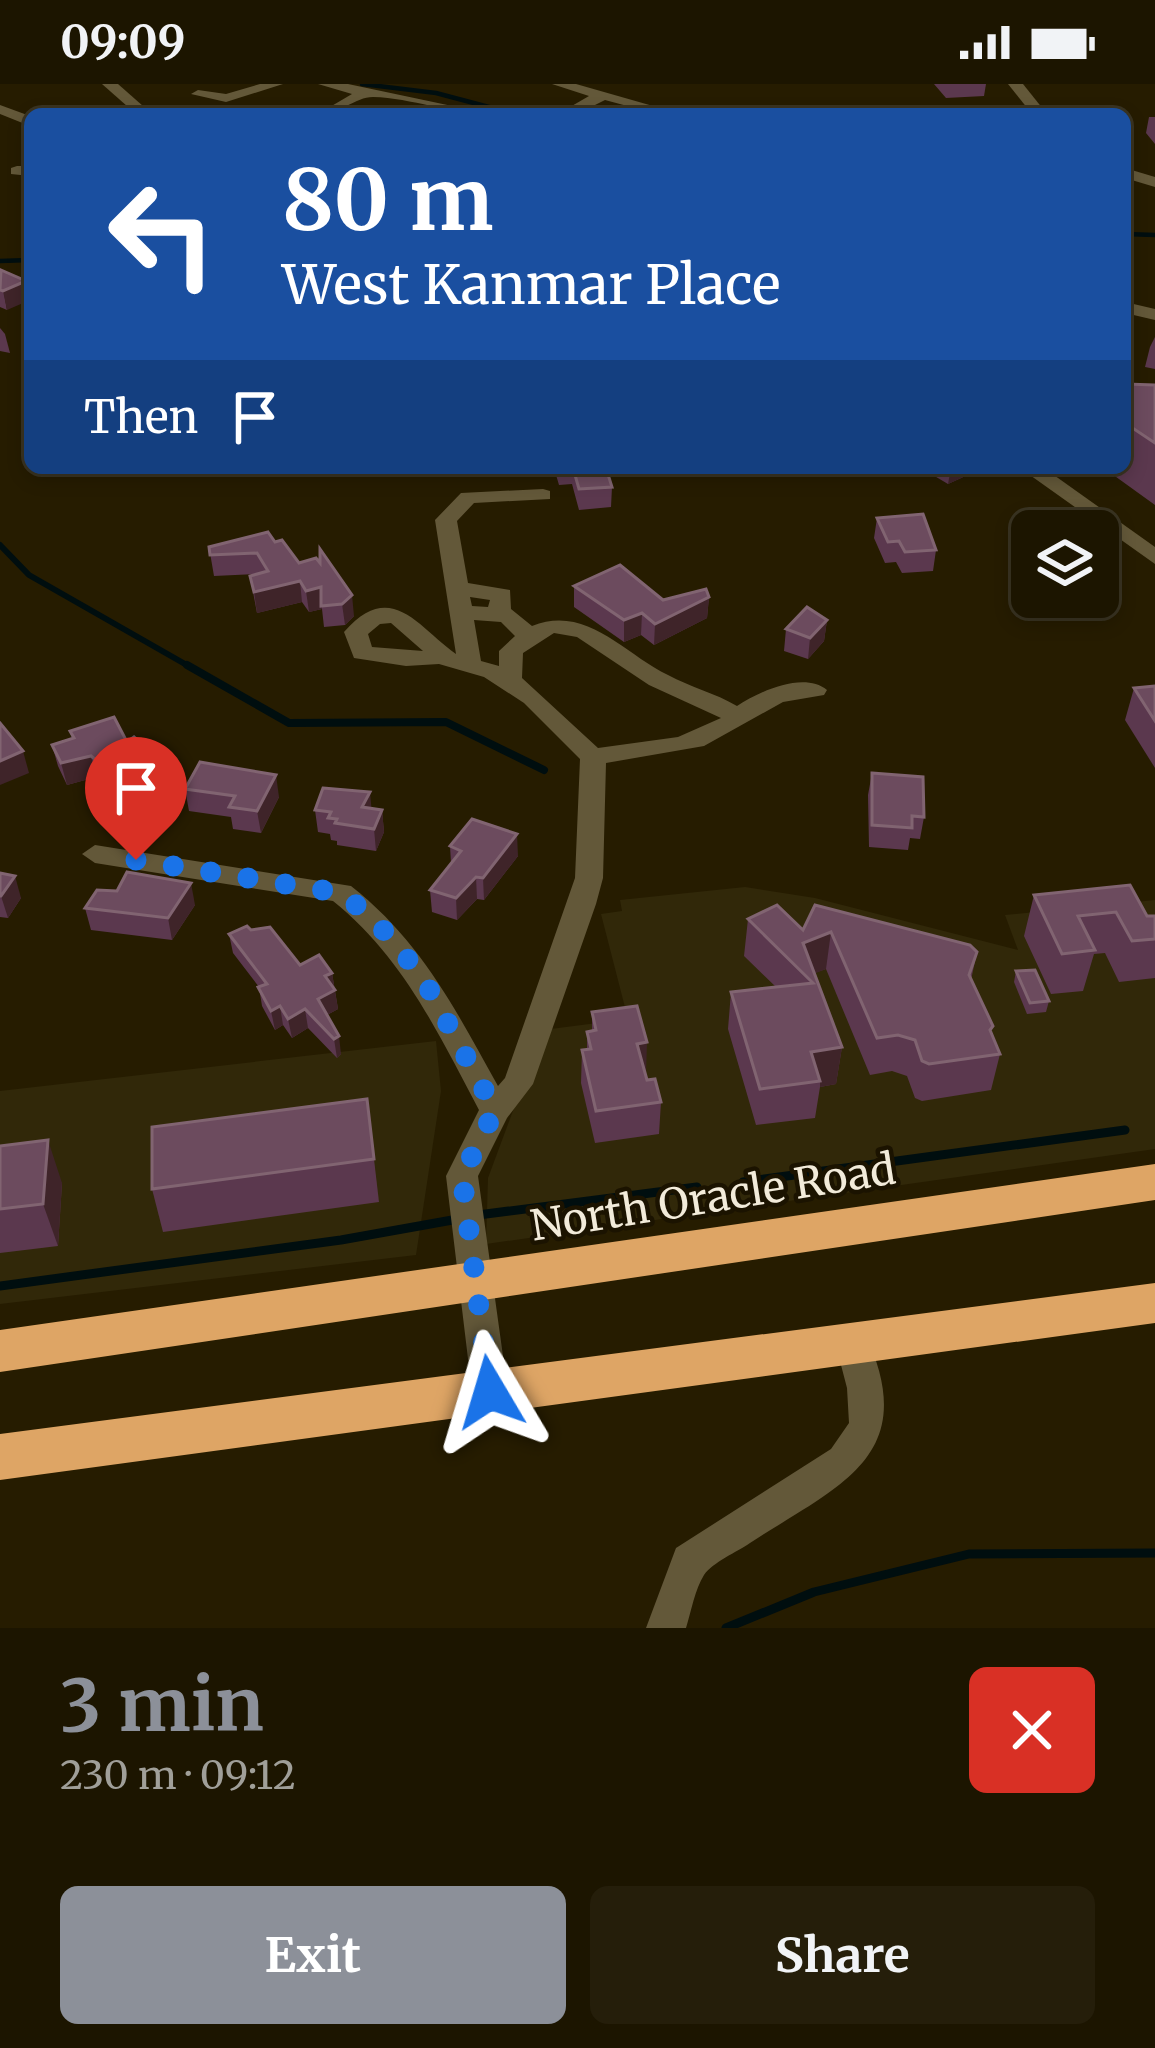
<!DOCTYPE html>
<html lang="en">
<head>
<meta charset="utf-8">
<style>
	:root { --surface:#1c1500; --page:#251e0a; --text:#f1f3f6; --muted:#a09f99; --line:#3a3422; --accent:#8c9099 }
	body { margin:0; font-family:Merriweather,serif; background:var(--page); color:var(--text); height:100vh; display:flex; flex-direction:column; font-size:45px; white-space:nowrap }
	* { box-sizing:border-box; margin:0 }
	p { font-size:39px; color:var(--muted) }
	.icon { flex:none; width:66px; height:66px; fill:none; stroke:currentColor; stroke-width:2; stroke-linecap:round; stroke-linejoin:round }
	.map { position:relative; height:1544px; overflow:hidden }
	.drawer { display:flex; flex-direction:column; background:var(--surface); flex:1 }
	.drawer>* { flex:none }
	.banner { position:absolute; left:24px; top:24px; width:1107px; height:366px; border-radius:18px; box-shadow:0 6px 18px #0003,0 0 0 3px var(--line); background:#1a4fa0; color:#fff; overflow:hidden }
	.tools { position:absolute; left:1011px; top:426px; display:grid; gap:24px }
	.tools a { display:grid; place-items:center; width:108px; height:108px; border-radius:18px; background:var(--surface); box-shadow:0 6px 18px #0003,0 0 0 3px var(--line); font-size:60px }
	.pin { position:absolute; display:grid; place-items:center; width:102px; height:102px; color:#fff; margin:-123px -51px; border-radius:50% 50% 50% 0; rotate:-45deg; box-shadow:0 0 12px #0007 }
	.pin .icon { rotate:45deg }
	.me { position:absolute; width:132px; margin:-66px; rotate:353deg; stroke-linejoin:round; filter:drop-shadow(0 0 9px #0008) }
	.turn { display:flex; align-items:center; gap:42px; height:252px; padding:0 60px; font-size:54px }
	.turn .icon { width:156px; height:156px; stroke-width:2.5 }
	.turn b { display:block; font-size:84px; line-height:102px }
	.then { display:flex; align-items:center; height:114px; padding:0 60px; background:#0003; gap:24px; font-size:45px }
	.round { display:grid; place-items:center; flex:none; width:126px; height:126px; border-radius:18px; background:var(--page) }
	.head { display:flex; align-items:center; justify-content:space-between; height:204px; padding:0 60px }
	h1 { font-size:72px; font-weight:700; line-height:90px; color:var(--accent) }
	.button { display:flex; gap:24px; margin-top:auto; padding:24px 60px }
	.button a { flex:1; height:138px; border-radius:18px; background:var(--accent); color:#fff; font-size:48px; font-weight:700; line-height:138px; text-align:center }
	.button a+a { background:var(--page); color:var(--text) }
	.status { display:flex; justify-content:space-between; align-items:center; height:84px; padding:0 60px; background:var(--surface); direction:ltr }
	.status svg { height:33px; fill:currentColor }
	.map>svg:first-child { display:block }
	.built { fill:#312809 }
	.lines { fill:none; stroke-linecap:round; stroke-linejoin:round }
	.stream-far3 { stroke:#000e0f; stroke-width:4.5 }
	.stream-far2 { stroke:#000e0f; stroke-width:6 }
	.stream-far1 { stroke:#000e0f; stroke-width:8 }
	.stream { stroke:#000e0f; stroke-width:9 }
	.minor { fill:#635839; fill-rule:evenodd }
	.highway { fill:#dea565; fill-rule:evenodd }
	.wall { fill:#5b384e }
	.shaded-wall { fill:#3f2429 }
	.building { fill:#6c4b5e; stroke:#816471; stroke-width:3 }
	.route { stroke:#1a73e8; stroke-width:21; stroke-dasharray:0 37.8 }
	.labels { text-anchor:middle; stroke-width:9; stroke-linejoin:round; paint-order:stroke }
	.near-street-label { font-size:42px; fill:#f2ebda; stroke:#1b1300 }
</style>
</head>
<body>
<div class="status"><b>09:09</b><svg viewBox="0 0 49 12"><path d="M0 12V9h3v3zM5 12V6h3v6zM10 12V3h3v9zM15 12V0h3v12zM26 1h20v11H26zM47 4h2v5h-2z"/></svg></div>
<div class="map">
<svg width="1155" height="1544" viewBox="0 0 1155 1544">
	<rect width="100%" height="100%" fill="#261c00"/>
	<g class="built">
		<path d="M745,803L815,814L1018,866L1005,831L1155,816V1065L486,1160L488,1094L543,946L628,935L601,830L622,827L620,816Z"/>
		<path d="M436,957L441,1007L416,1171L0,1220V1007Z"/>
	</g>
	<g class="lines">
		<g class="stream-far3">
			<path d="M362,0L436,9L515,30"/>
			<path d="M1125,150L1155,151"/>
			<path d="M0,177L30,176"/>
		</g>
		<path class="stream-far2" d="M0,461L29,491L192,584"/>
		<path class="stream-far1" d="M187,581L289,639L446,638L544,686"/>
		<g class="stream">
			<path d="M743,1098L1125,1046"/>
			<path d="M478,1131L697,1103"/>
			<path d="M0,1202L341,1156L458,1135"/>
			<path d="M726,1544L814,1508L969,1470L1155,1469"/>
		</g>
		<g class="minor">
			<path d="M102,0H118L152,30H136Z"/>
			<path d="M260,0H283L226,18L191,10L198,6L226,10Z"/>
			<path d="M318,0H348L490,30C450,30 412,14 373,13C355,13 341,30 318,30L352,10Z"/>
			<path d="M552,0H576L681,30H657L605,16L577,30H558L589,12Z"/>
			<path d="M1008,0H1023L1047,30H1032Z"/>
			<path d="M0,21L30,32V42L0,30Z"/>
			<path d="M17,82H30V92L11,90V84Z"/>
			<path d="M1125,84L1155,93V103L1125,94Z"/>
			<path d="M1125,218L1155,225V236L1125,229Z"/>
			<path d="M1020,384H1044L1155,463V480Z"/>
			<path d="M543,405L550,407V415L474,419L457,437L468,499L510,506L511,525L532,542C586,520 623,569 668,591C690,603 715,609 737,622C760,607 804,587 827,606L824,611L783,618L704,662L606,679L603,794L596,820L533,1000L507,1034L478,1092L508,1308L503,1319L490,1324L477,1319L472,1308L446,1092L479,1026C438,949 403,873 333,817L95,779L82,770L95,761L351,802C422,858 455,925 498,1002L505,994L575,794L580,675L524,619L484,593L439,580L406,582L354,574L344,548C391,494 418,543 456,570L435,436L461,409ZM470,513L490,516L488,523L472,522ZM474,536L501,538L515,552L499,567V582L481,577ZM391,539L423,567L372,563L368,550L380,540ZM554,549L577,553L649,601L721,634L678,653L598,664L522,594L523,569Z"/>
			<path d="M852,1243L864,1247C923,1372 841,1400 750,1459C737,1468 713,1478 704,1491C695,1505 691,1528 686,1544H646L676,1464L831,1365L849,1339L847,1304L835,1258L840,1247Z"/>
		</g>
		<g class="highway">
			<path d="M1155,1080V1116L0,1288V1246Z"/>
			<path d="M1155,1199V1239L0,1396V1350Z"/>
		</g>
	</g>
	<g class="wall">
		<path d="M934,0H986L984,12L946,14Z"/>
		<path d="M1149,33H1155V60L1146,49Z"/>
		<path d="M0,187L7,226L0,223Z"/>
		<path d="M0,244L5,250L10,269L0,267Z"/>
		<path d="M1155,253V285L1145,283L1150,263Z"/>
		<path d="M1125,300L1155,301V421L1112,390L1111,384H1125Z"/>
		<path d="M554,384H606L612,403L611,423L579,426L572,400L559,401Z"/>
		<path d="M921,384H972V389L948,400Z"/>
		<path d="M877,434L936,466L933,487L902,489L896,478L885,479L874,454Z"/>
		<path d="M275,458L299,479L354,532L345,541L324,543L322,525L309,528L302,518L257,529L250,492L257,490L214,492L209,463Z"/>
		<path d="M574,502L663,516L709,513L707,534L654,561L641,551L624,558L574,523Z"/>
		<path d="M827,536L824,557L808,575L784,567L786,545Z"/>
		<path d="M1155,602V684L1125,636L1134,604Z"/>
		<path d="M70,647L127,658L164,698L127,719L96,693L67,701L58,682L52,661L72,655Z"/>
		<path d="M872,689L924,733L920,755L910,754L908,766L869,763L868,711Z"/>
		<path d="M185,705L279,713L261,749L233,745L231,733L189,727Z"/>
		<path d="M371,724L382,726L384,748L376,767L337,761V757L331,756L330,750L318,748L315,726Z"/>
		<path d="M450,762L518,772L484,816L477,815L457,836L432,828L430,806L451,779Z"/>
		<path d="M0,789L21,814L8,834L0,833Z"/>
		<path d="M117,807L195,821L172,856L91,846L85,824Z"/>
		<path d="M1034,811L1147,832H1155V894L1119,898L1105,869L1094,870L1083,907L1051,910L1024,852Z"/>
		<path d="M815,821L977,868L971,896L1000,970L991,1006L922,1017L915,1014L907,992L892,987L870,991L826,885L814,889L842,963L836,1000L820,1003L815,1034L756,1041L728,945L731,908L776,903L744,872L748,835L803,846Z"/>
		<path d="M251,846L300,881L332,889L338,925L327,931L341,970L337,974L308,944L292,954L283,941L275,946L262,922L259,903L233,869L229,850Z"/>
		<path d="M1016,887L1049,917L1046,928L1027,930L1014,898Z"/>
		<path d="M592,928L646,991L661,1018L659,1050L595,1059L581,999L582,966H587V948L592,947Z"/>
		<path d="M367,1015L379,1118L163,1148L152,1105Z"/>
		<path d="M0,1062L62,1099L58,1162L0,1169Z"/>
	</g>
	<g class="shaded-wall">
		<path d="M26,197L30,216L7,226L3,207Z"/>
		<path d="M951,384H972V389L948,400Z"/>
		<path d="M300,497L302,518L257,529L254,508Z"/>
		<path d="M321,503L322,525L309,528L306,507Z"/>
		<path d="M352,511L354,532L345,541L342,520Z"/>
		<path d="M709,513L707,534L654,561L655,540Z"/>
		<path d="M642,529L641,551L624,558V536Z"/>
		<path d="M827,536L824,557L808,575L810,554Z"/>
		<path d="M23,667L29,689L0,701V677Z"/>
		<path d="M91,672L96,693L67,701L61,679Z"/>
		<path d="M160,676L164,698L127,719L122,697Z"/>
		<path d="M276,691L279,713L261,749L257,727Z"/>
		<path d="M370,708L372,730L365,745L362,723Z"/>
		<path d="M382,726L384,748L376,767L374,745Z"/>
		<path d="M517,750L518,772L484,816L483,794Z"/>
		<path d="M15,792L21,814L8,834L1,812Z"/>
		<path d="M476,793L477,815L457,836L456,814Z"/>
		<path d="M191,799L195,821L172,856L168,834Z"/>
		<path d="M831,848L826,885L806,893L803,859Z"/>
		<path d="M332,889L338,925L321,934L318,915L325,892Z"/>
		<path d="M280,922L283,941L275,946L271,927Z"/>
		<path d="M305,925L308,944L292,954L288,935Z"/>
		<path d="M339,952L341,970L337,974L334,955Z"/>
		<path d="M647,958L646,991L637,960Z"/>
		<path d="M842,963L836,1000L820,1003V997L811,968Z"/>
		<path d="M48,1056L62,1099L58,1162L43,1120Z"/>
	</g>
	<g class="building">
		<path d="M1,186L26,197L3,207L0,206Z"/>
		<path d="M1125,300L1155,301V359L1125,339Z"/>
		<path d="M573,384H606L612,403L579,405Z"/>
		<path d="M923,430L936,466L905,468L899,457L888,458L877,434Z"/>
		<path d="M268,448L275,458L282,456L299,479L316,474L320,479V465L352,511L342,520L321,522V503L306,507L300,497L254,508L250,492L268,487L257,469L210,471L209,463Z"/>
		<path d="M620,481L663,516L706,505L709,513L655,540L642,529L624,536L574,502Z"/>
		<path d="M807,523L827,536L810,554L786,545Z"/>
		<path d="M1155,602V637L1134,604Z"/>
		<path d="M114,633L127,658L134,653L160,676L122,697L91,672L61,679L52,661L74,654L70,647Z"/>
		<path d="M0,639L23,667L0,677Z"/>
		<path d="M200,678L276,691L257,727L229,723L235,712L185,705Z"/>
		<path d="M872,689L923,693L924,733L912,732V744L872,741Z"/>
		<path d="M323,704L370,708L362,723L382,726L374,745L335,739L337,735L328,734L331,728L315,726Z"/>
		<path d="M472,735L517,750L483,794L476,793L456,814L430,806L461,767L450,762Z"/>
		<path d="M127,788L191,799L168,834L85,824L97,806L117,807Z"/>
		<path d="M0,789L15,792L1,812H0Z"/>
		<path d="M1130,801L1147,832H1155V855L1132,857L1116,828L1078,832L1095,866L1062,870L1034,811Z"/>
		<path d="M777,821L803,846L815,821L970,861L977,868L969,891L993,942L990,946L1000,970L929,980L922,977L915,956L898,951L877,954L831,848L803,859L842,963L811,968L820,997L760,1005L731,908L813,899L748,835Z"/>
		<path d="M247,842L251,846L270,843L300,881L319,871L332,889L325,892L335,906L318,915L339,952L334,955L305,925L288,935L280,922L271,927L258,903L267,900L229,850Z"/>
		<path d="M1035,886L1049,917L1030,919L1016,887Z"/>
		<path d="M637,922L647,958L637,960L647,996L655,995L661,1018L596,1027L582,966L591,965L587,948L596,946L592,928Z"/>
		<path d="M367,1015L374,1075L152,1105V1043Z"/>
		<path d="M48,1056L43,1120L0,1125V1062Z"/>
	</g>
	<g class="lines">
		<path class="route" d="M136,776L341,809L374,835L422,892L495,1026L462,1092L490,1308"/>
	</g>
	<g class="labels">
		<g class="near-street-label">
			<text transform="translate(713 1113) rotate(-9)" y="15">North Oracle Road</text>
		</g>
	</g>
</svg>
<div class="tools">
<a><svg class="icon" aria-label="layers" viewBox="0 0 24 24"><path d="M12 4l9 5-9 5-9-5zM3 14l9 5 9-5"/></svg></a>
</div>
<div class="pin" style="left:136px;top:776px;background:#d93025"><svg class="icon" aria-label="arrive" viewBox="0 0 24 24"><path d="M6 21V4h12l-3 4 3 4H6"/></svg></div>
<svg class="me" style="left:490px;top:1308px" viewBox="-20 -20 40 40"><path d="M0-17L14 15 0 8-14 15z" fill="#1a73e8" stroke="#fff" stroke-width="4"/></svg>
<div class="banner">
<div class="turn"><svg class="icon" aria-label="left" viewBox="0 0 24 24"><path d="M17 20v-9H6M10 6l-5 5 5 5"/></svg><div><b>80 m</b>West Kanmar Place</div></div>
<div class="then">Then<svg class="icon" aria-label="arrive" viewBox="0 0 24 24"><path d="M6 21V4h12l-3 4 3 4H6"/></svg></div>
</div>
</div>
<section class="drawer">
<div class="head"><div><h1>3 min</h1><p>230 m · 09:12</p></div><a class="round" style="background:#d93025;color:#fff"><svg class="icon" aria-label="close" viewBox="0 0 24 24"><path d="M6 6l12 12M18 6L6 18"/></svg></a></div>
<div class="button"><a>Exit</a><a>Share</a></div>
</section>
</body>
</html>
